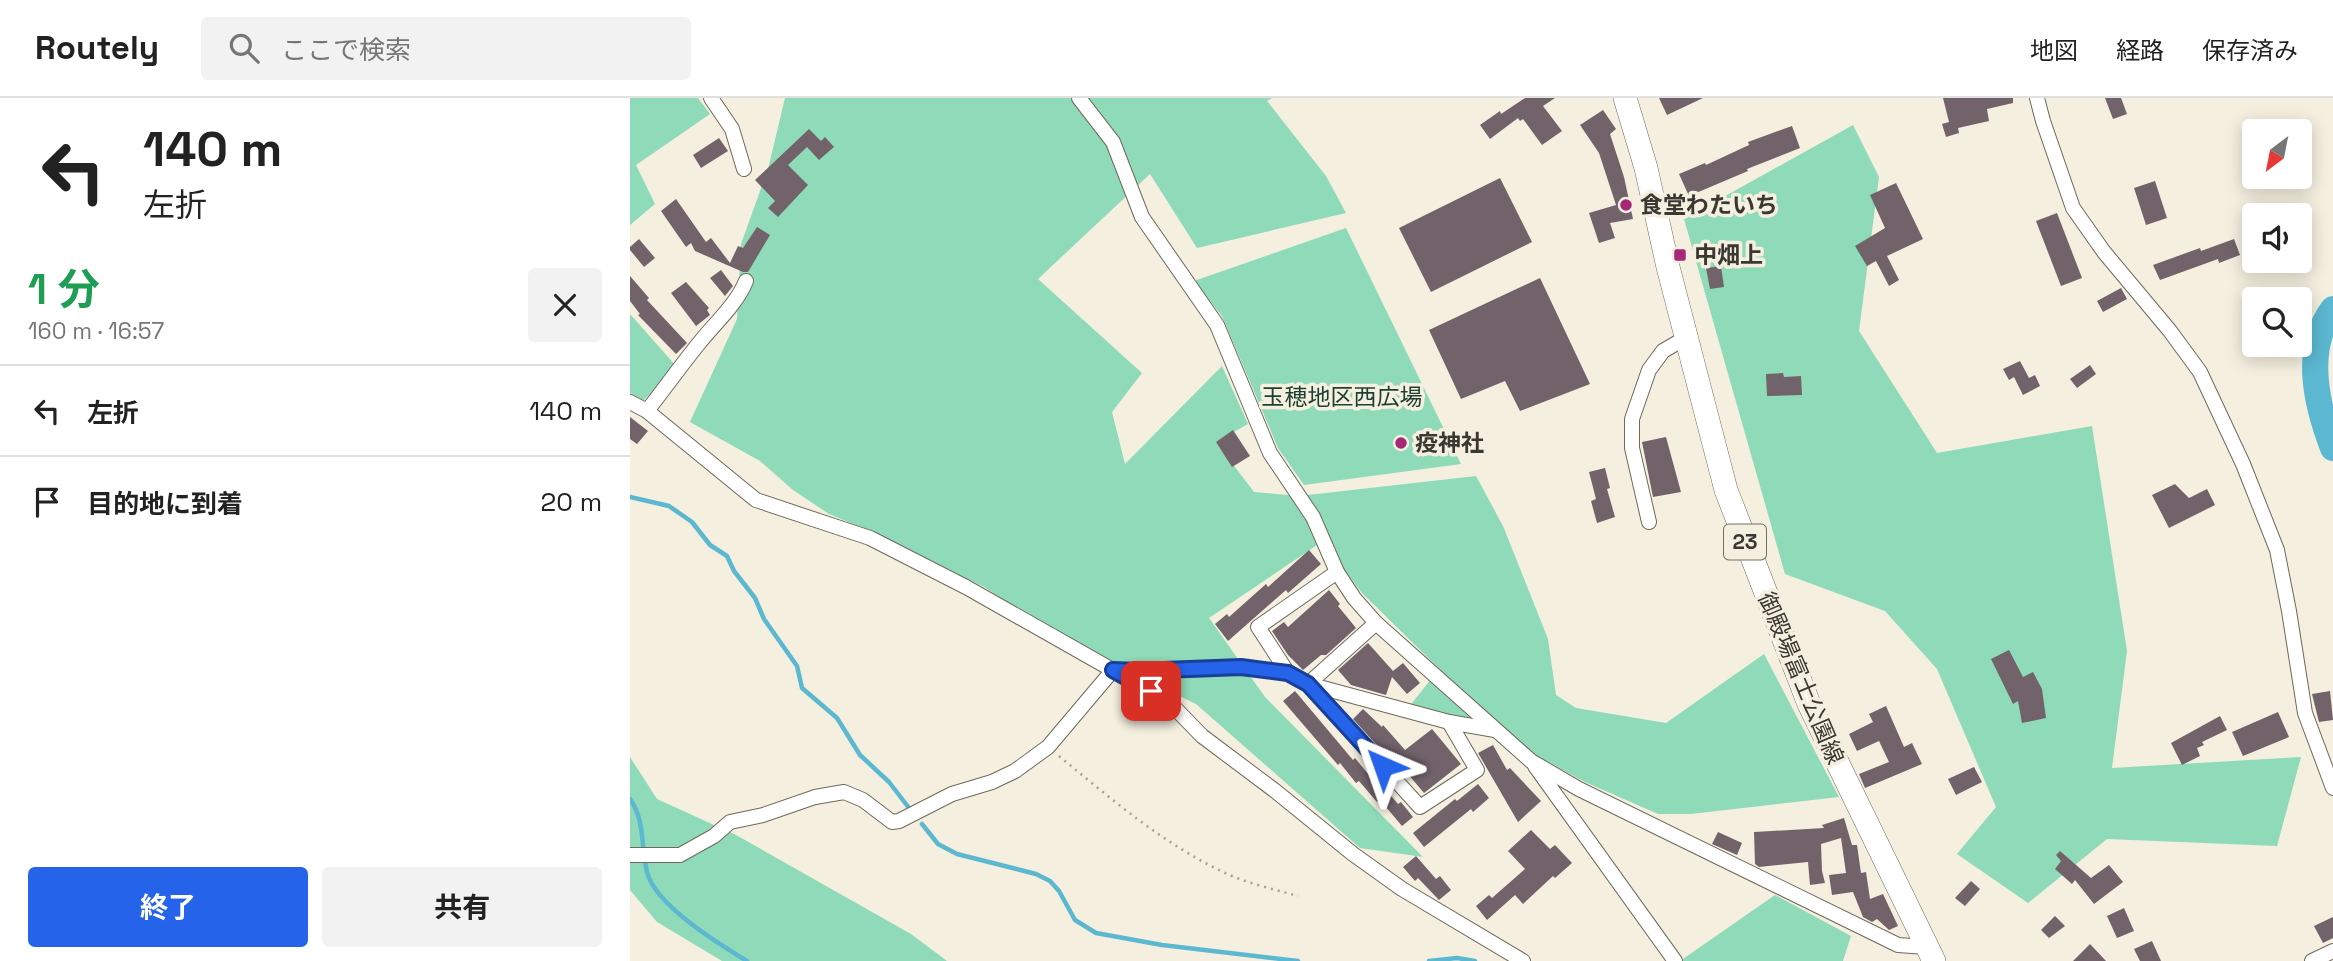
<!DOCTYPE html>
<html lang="ja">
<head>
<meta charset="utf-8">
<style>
	:root { --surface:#fff; --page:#f2f2f2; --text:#222; --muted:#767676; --line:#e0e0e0; --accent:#2563eb }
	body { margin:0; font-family:"Space Grotesk","Noto Sans JP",sans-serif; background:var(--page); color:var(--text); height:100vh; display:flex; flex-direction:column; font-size:26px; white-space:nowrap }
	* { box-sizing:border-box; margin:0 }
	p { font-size:23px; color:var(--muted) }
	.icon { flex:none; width:38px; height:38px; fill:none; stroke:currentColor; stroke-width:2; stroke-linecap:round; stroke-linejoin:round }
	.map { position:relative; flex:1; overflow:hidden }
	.sheet { display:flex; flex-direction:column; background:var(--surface); width:630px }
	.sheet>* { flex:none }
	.hud { background:#fff; color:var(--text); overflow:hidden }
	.needle { width:46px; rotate:212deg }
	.controls { position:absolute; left:1612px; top:21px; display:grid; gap:14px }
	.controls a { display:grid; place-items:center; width:70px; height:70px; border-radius:7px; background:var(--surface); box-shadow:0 4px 18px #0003; font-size:35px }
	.pin { position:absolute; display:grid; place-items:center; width:60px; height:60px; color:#fff; margin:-30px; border-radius:14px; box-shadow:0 4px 10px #0006 }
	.me { position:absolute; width:77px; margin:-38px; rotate:317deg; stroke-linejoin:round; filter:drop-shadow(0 0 5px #0008) }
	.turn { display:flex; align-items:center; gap:24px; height:147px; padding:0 28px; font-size:32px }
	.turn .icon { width:91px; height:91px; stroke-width:2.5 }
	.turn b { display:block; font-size:49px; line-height:60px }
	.round { display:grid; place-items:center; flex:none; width:74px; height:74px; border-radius:7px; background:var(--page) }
	.head { display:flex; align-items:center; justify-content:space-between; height:119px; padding:0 28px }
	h1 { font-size:42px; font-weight:700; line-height:52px; color:#1e9e55 }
	.cta { display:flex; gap:14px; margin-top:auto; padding:14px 28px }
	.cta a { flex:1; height:80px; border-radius:7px; background:var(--accent); color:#fff; font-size:28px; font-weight:700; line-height:80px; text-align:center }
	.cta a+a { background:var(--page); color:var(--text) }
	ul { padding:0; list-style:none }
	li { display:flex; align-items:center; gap:21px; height:91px; padding:0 28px; border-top:2px solid var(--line) }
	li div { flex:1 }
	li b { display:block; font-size:26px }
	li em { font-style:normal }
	header { display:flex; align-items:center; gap:42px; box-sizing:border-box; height:98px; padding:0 35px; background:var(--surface); border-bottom:2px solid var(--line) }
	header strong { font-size:33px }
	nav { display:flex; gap:38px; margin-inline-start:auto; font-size:24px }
	.search { width:490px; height:63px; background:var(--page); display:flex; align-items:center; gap:18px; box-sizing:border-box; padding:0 24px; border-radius:7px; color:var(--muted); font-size:26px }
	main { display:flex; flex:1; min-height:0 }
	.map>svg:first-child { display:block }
	.green { fill:#8fdab8 }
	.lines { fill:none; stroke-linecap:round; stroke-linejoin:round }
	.stream { stroke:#5bb8d0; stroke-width:4.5 }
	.river { stroke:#5bb8d0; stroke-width:26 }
	.building { fill:#72636a }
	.minor-casing { stroke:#6e695b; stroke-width:16 }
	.primary-casing { stroke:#6e695b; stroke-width:24 }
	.path { stroke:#a4a195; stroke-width:2.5; stroke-dasharray:2 5; stroke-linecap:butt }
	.minor { stroke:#fff; stroke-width:14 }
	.primary { stroke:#fff; stroke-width:23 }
	.route-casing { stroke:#184099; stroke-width:18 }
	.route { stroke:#2563eb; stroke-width:12 }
	.poi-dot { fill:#a72877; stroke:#f4efdf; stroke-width:2.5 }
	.labels { text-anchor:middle; stroke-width:7; stroke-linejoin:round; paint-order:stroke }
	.shield { fill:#f4efdf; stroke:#726f66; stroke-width:2 }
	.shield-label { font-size:21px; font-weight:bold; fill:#3a3832 }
	.poi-label { font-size:23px; font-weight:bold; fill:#3a3832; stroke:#f4efdf; text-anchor:start }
	.park-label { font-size:23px; fill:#1c3f30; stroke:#f4efdf }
	.street-label { font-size:23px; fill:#3a3832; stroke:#f4efdf }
</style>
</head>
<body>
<header>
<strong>Routely</strong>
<div class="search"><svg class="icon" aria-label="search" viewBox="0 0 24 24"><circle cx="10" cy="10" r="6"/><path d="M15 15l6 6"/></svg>ここで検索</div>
<nav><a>地図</a><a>経路</a><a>保存済み</a></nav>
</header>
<main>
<section class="sheet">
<div class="hud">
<div class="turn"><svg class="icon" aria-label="left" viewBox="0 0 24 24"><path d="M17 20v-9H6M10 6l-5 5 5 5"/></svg><div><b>140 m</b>左折</div></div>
</div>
<div class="head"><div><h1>1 分</h1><p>160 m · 16:57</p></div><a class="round"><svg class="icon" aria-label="close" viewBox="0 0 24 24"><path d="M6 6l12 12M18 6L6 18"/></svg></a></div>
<ul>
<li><svg class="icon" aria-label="left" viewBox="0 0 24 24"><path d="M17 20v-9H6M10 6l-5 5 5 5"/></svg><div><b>左折</b></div><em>140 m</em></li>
<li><svg class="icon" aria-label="arrive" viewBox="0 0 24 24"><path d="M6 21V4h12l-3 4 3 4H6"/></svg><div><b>目的地に到着</b></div><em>20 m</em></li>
</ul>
<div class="cta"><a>終了</a><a>共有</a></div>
</section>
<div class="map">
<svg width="1703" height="863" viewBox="0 0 1703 863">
	<rect width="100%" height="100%" fill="#f4efdf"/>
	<g class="green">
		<path d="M0,0H68L80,16L6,67L25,106L0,127Z"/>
		<path d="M155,0H642L637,3L696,78L716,115L567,150L520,76L408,181L512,275L482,314L495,366L592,268L618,326L586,344L624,394L669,398L846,378L873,428L918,541L926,597L946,610L1036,625L1134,556L1209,699L1061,716H1028L955,684L887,647L731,494L693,443L579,520L635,599L793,759L730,750L566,606L439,544L354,489L245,435L199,416L163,392L130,363L60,324L107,221L111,146L138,71Z"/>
		<path d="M1223,27L1249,79L1229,233L1307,355L1462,328L1497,553L1482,670L1671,659L1647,748L1477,741L1398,805L1327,756L1366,709L1307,571L1255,513L1155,476L1054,121Z"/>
		<path d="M716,130L831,366L674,387L648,350L592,218L564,183Z"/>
		<path d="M0,216L46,268L13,303L0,295Z"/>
		<path d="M802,580L858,628L778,610Z"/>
		<path d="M0,659L27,701L106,737L281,836L317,863H92L27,824L0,792Z"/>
		<path d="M1145,797L1221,838L1213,863H1050Z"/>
	</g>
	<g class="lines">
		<g class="stream">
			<path d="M0,399L39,408L62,424L80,447L97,458L104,473L125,500L134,521L167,568L172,590L207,620L230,657L259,684L279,710"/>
			<path d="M0,701C15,721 11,750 17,774C25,807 89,846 117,863"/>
			<path d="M292,726L308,746L327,756L406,776L420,783L429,793L445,822L466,835L532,847L668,863"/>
			<path d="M799,863L827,860L845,863"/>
		</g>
		<path class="river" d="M1703,211C1673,251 1686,306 1703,350"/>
	</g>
	<g class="building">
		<path d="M895,0H925L913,8L932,33L912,47L893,21L890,23L888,20L860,41L850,27L870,13L871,16Z"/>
		<path d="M1029,0H1073L1037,17Z"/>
		<path d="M1313,0H1383V5L1357,11L1359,23L1328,30L1329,35L1316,39L1312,26L1319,24Z"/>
		<path d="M1475,0H1491L1497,16L1483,21Z"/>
		<path d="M973,12L986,31L980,36L994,79L1003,121L980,125L985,140L969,145L959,115L986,107L969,55L950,27Z"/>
		<path d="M1162,28L1170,50L1117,71L1118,73L1059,98L1049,76L1075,65L1076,67L1119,47L1118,44Z"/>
		<path d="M179,31L191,43L195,39L204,49L189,62L177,49L158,67L178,87L148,119L138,110L145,103L125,82Z"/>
		<path d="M89,40L98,53L71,70L63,57Z"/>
		<path d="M870,80L902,144L801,194L769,130Z"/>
		<path d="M1525,83L1537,120L1516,127L1504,90Z"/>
		<path d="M1266,85L1293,141L1257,158L1269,182L1259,188L1246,163L1237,168L1225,148L1255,130L1240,97Z"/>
		<path d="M46,101L76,144L81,140L100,165L108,148L113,150L127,129L140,137L118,174H113L65,153L61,145L56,149L31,113Z"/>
		<path d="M1427,115L1452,180L1431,188L1406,123Z"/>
		<path d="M9,141L25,160L14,169L0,152V149Z"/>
		<path d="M1604,141L1610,157L1589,165L1588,161L1530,182L1523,167L1570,150L1571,153Z"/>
		<path d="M1091,168L1094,189L1080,191L1076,170Z"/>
		<path d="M91,172L103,188L95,198L80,180Z"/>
		<path d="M0,178L19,200L17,202L57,245L46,256L8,217L10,216L0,203Z"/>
		<path d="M910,180L960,286L890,313L875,283L831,301L799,232Z"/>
		<path d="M56,184L79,210L77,212L80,217L66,228L41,195Z"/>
		<path d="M1491,190L1497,201L1473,214L1467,203Z"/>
		<path d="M1390,263L1399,280L1405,277L1410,288L1393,297L1384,279L1379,282L1373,271Z"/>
		<path d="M1460,267L1466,276L1447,290L1440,281Z"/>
		<path d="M1153,275L1154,279L1171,278L1172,297L1137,298L1136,276Z"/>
		<path d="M0,319L18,333L7,346L0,341Z"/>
		<path d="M603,332L620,358L602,369L586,344Z"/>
		<path d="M1036,339L1051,394L1023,399L1012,344Z"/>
		<path d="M975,370L980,390L977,391L985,419L967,425L961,403L966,401L959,374Z"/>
		<path d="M1545,386L1559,400L1577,391L1585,407L1539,430L1522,397Z"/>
		<path d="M679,452L691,466L658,495L656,492L598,543L585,526L597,516L599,519L636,486L638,489Z"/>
		<path d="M699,492L710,506L708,508L726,530L696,557H691L673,572L658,557L642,533L654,524L658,529Z"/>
		<path d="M738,545L763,573L773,565L790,585L777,596L762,579L756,597L721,587L708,572Z"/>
		<path d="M1379,552L1393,579L1403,574L1412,591L1416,620L1392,625L1388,603L1383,606L1361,561Z"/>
		<path d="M665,593L723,662L725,660L743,682L746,680L768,706L771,704L783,719L772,728L750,702L747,704L729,683L726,685L710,665L708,667L653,603Z"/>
		<path d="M1700,593L1703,622L1689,624L1682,596Z"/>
		<path d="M1256,608L1274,649L1282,645L1292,666L1235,690L1229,676L1259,664L1249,643L1227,653L1219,636L1243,624L1239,616Z"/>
		<path d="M733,611L752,629L753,627L775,652L802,631L831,666L794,695L778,676L776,679L723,621Z"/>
		<path d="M1648,614L1659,639L1613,658L1602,634Z"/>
		<path d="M1590,618L1597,632L1572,644L1574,647L1567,650L1570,658L1552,667L1541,645Z"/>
		<path d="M863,647L877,672L880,670L911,703L888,724L848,655Z"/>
		<path d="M1344,669L1352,684L1326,697L1318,681Z"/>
		<path d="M848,686L859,700L843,714L841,711L794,749L783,735L825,701L827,703Z"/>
		<path d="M1214,720L1222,747H1227L1231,775L1236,774L1240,801L1253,796L1268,828L1259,832L1247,821L1242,824L1233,819L1223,794L1202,797L1199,777L1216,775L1211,740L1191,746L1192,773L1195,785L1180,787L1178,764L1129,769L1125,766L1124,734L1194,730L1192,727Z"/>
		<path d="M901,732L920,751L925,747L942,765L925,780L923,778L893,806L885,797L857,822L846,808L859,797L862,800L895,771L878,753Z"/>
		<path d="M1088,734L1112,745L1107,757L1082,746Z"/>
		<path d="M1430,753L1461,780L1479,767L1493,784L1464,806L1445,782L1442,786L1425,771L1431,763L1426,757Z"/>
		<path d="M786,758L806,781L810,778L821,792L809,802L788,780L785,783L773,769Z"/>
		<path d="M1341,783L1350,791L1335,808L1325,800Z"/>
		<path d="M1494,810L1504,833L1487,840L1477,818Z"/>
		<path d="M1425,818L1435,828L1419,840L1411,832Z"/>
		<path d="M1703,819V840L1693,845L1684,828Z"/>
		<path d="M1522,843L1531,863H1510L1504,851Z"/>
		<path d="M1460,846L1476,863H1443Z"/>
	</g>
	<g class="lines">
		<g class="minor-casing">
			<g id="minor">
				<path d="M81,0L102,31L114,71"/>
				<path d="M449,0L483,44L512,119L587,227L640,355L683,419L707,474L724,500L746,525L901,663L949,691L1268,847L1296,849"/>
				<path d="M1407,0L1413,23L1443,110L1474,154L1540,233L1570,274L1613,366L1647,452L1659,513L1675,615L1703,690"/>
				<path d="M0,304L17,313L126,402L240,440L336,489L539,604L572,638L644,692L723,756L772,791L893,863"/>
				<path d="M17,313C35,290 52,266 70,244C86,224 106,207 116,183"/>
				<path d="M1019,424L1002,350V321L1019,272L1033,253L1057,239"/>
				<path d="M746,525L678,586L790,709L847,672L819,624"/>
				<path d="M658,575L628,529L707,474"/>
				<path d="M905,668L1045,863"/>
				<path d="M0,757H50L84,738L100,724L133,717L185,699L214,694L233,702L262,724L269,723L322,696L362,684L385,673L418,649L483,572L508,573L612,569L658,575L678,586L819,624L865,632"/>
				<path d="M1682,863L1703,853"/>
			</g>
		</g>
		<g class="primary-casing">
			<path id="primary" d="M995,0L1016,70L1038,169L1096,392L1179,606L1304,863"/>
		</g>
		<path class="path" d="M429,658C480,700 531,744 591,773C615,785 643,791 668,798"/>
		<use href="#minor" class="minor"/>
		<use href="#primary" class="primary"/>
	</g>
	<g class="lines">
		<g class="route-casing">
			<path id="route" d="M521,593L483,572L508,573L611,569L658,575L678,586L753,668"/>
		</g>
		<use href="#route" class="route"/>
	</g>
	<g class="poi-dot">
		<circle cx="996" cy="107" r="7"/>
		<rect x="1043" y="150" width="14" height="14" rx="3.5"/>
		<circle cx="771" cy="345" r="7"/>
	</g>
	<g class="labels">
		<rect class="shield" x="1094" y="426.5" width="42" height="35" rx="5"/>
		<g class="shield-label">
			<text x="1115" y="451">23</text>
		</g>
		<g class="poi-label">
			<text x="1010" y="115">食堂わたいち</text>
			<text x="1064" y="165">中畑上</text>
			<text x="785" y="353">疫神社</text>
		</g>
		<g class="park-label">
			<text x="712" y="307">玉穂地区西広場</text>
		</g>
		<g class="street-label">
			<text transform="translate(1171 580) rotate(67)" y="8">御殿場富士公園線</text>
		</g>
	</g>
</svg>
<div class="controls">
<a><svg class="needle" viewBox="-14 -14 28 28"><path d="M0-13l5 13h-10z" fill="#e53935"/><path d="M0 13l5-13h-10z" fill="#767676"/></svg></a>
<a><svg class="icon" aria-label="sound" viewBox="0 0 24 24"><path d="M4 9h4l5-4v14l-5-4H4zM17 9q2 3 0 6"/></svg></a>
<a><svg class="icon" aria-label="search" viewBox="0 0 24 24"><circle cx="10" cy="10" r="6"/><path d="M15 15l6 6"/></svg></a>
</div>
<div class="pin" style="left:521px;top:593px;background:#d93025"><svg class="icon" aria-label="arrive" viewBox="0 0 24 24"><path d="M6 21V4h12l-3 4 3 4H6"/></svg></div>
<svg class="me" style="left:753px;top:668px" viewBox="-20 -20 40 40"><path d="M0-17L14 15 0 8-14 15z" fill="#2563eb" stroke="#fff" stroke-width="4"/></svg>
</div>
</main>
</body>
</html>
